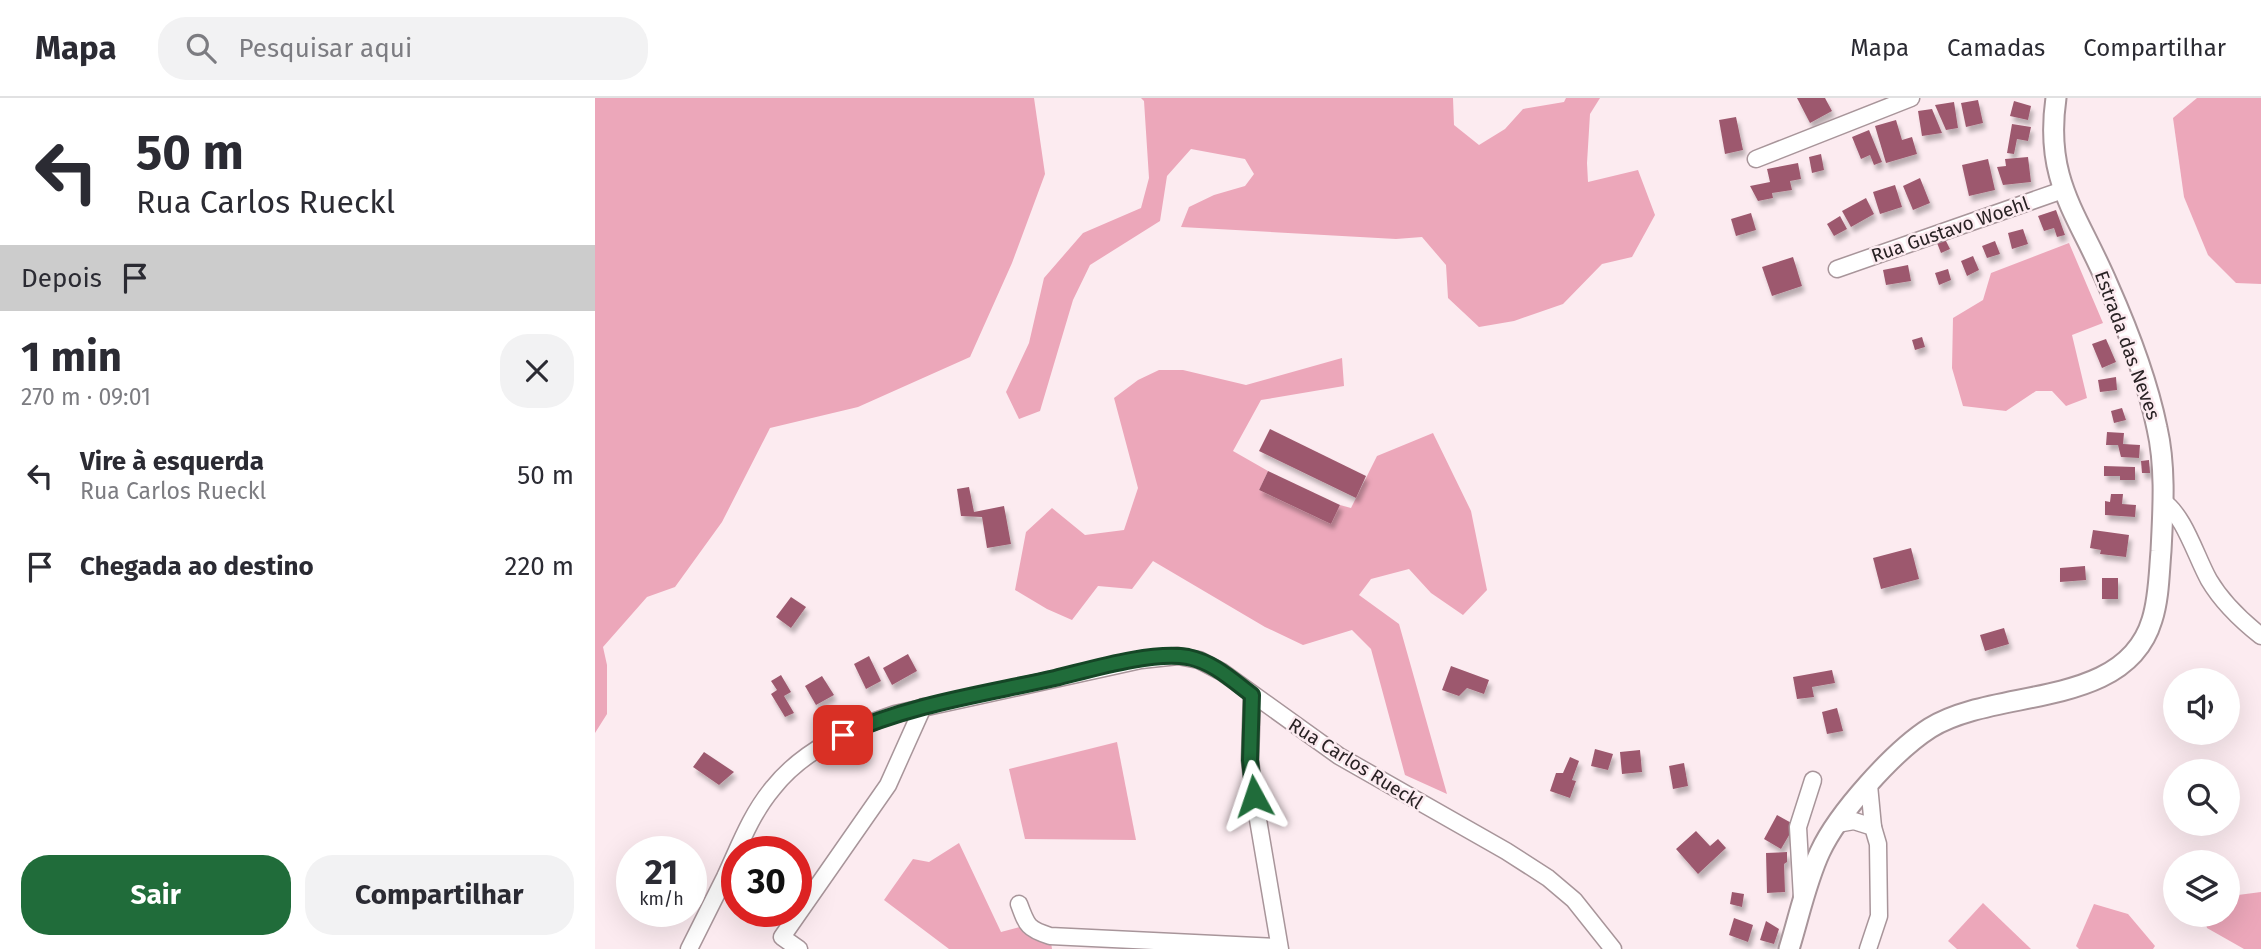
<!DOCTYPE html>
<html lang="pt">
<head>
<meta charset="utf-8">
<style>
	:root { --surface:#fff; --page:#f2f2f3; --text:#2b2b33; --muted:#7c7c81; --line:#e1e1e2; --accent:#206c3a }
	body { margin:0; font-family:"Fira Sans",sans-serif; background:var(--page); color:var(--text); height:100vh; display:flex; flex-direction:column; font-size:26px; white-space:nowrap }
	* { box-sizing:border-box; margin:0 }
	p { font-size:23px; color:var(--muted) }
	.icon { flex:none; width:38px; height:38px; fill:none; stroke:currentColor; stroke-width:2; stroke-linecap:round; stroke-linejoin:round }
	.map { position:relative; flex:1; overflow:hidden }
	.details { display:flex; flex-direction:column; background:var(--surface); width:595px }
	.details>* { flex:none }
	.banner { background:#fff; color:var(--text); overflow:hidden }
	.controls { position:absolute; left:1568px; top:570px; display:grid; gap:14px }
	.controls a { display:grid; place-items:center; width:77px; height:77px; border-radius:50%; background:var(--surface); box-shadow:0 7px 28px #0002; font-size:35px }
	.speed { position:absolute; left:21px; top:738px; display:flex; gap:14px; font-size:35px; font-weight:700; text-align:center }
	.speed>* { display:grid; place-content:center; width:91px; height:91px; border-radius:50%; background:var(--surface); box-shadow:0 7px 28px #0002; line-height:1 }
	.speed small { font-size:18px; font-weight:400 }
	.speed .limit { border:10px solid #d22; background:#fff; color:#111 }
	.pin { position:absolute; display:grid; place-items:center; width:60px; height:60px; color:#fff; margin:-30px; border-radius:14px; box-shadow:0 4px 10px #0006 }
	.me { position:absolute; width:77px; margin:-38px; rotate:355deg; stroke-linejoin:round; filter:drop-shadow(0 0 5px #0008) }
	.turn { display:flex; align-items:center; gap:24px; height:147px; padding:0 21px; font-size:32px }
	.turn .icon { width:91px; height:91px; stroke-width:2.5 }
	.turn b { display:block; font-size:49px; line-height:60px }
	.then { display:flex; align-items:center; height:66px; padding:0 21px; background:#0003; gap:14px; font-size:26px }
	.round { display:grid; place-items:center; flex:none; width:74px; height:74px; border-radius:28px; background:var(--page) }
	.headline { display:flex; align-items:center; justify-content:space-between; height:119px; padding:0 21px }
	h1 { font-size:42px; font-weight:700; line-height:52px }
	.action { display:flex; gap:14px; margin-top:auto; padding:14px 21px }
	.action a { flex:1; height:80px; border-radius:28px; background:var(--accent); color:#fff; font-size:28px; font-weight:700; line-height:80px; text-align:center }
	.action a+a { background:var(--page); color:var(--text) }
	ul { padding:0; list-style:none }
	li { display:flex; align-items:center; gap:21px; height:91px; padding:0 21px }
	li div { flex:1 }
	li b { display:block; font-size:26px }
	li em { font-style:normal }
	header { display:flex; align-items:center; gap:42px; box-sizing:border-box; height:98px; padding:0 35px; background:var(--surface); border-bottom:2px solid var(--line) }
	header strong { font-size:33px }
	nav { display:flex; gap:38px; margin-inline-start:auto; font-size:24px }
	.search { width:490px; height:63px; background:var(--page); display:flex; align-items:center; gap:18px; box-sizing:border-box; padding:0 24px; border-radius:28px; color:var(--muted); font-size:26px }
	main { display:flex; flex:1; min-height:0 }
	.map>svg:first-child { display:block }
	.green { fill:#eca7ba }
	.building { fill:#9d596e; filter:url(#shadow) }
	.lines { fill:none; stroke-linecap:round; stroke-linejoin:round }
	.minor-casing { stroke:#a8959a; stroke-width:19 }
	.major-casing { stroke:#a8959a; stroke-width:23 }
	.minor { stroke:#fff; stroke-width:16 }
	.major { stroke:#fff; stroke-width:19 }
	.route-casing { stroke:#154626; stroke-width:18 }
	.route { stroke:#206c3a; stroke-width:12 }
	.labels { text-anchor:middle; stroke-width:5; stroke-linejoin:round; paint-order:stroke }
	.street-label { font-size:19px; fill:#292224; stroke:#fcebf0 }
</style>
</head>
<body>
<header>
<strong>Mapa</strong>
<div class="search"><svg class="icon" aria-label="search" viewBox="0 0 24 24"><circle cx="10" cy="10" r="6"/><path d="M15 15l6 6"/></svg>Pesquisar aqui</div>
<nav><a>Mapa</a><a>Camadas</a><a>Compartilhar</a></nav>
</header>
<main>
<section class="details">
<div class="banner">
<div class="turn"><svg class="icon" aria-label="left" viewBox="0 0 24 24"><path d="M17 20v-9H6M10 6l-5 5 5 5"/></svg><div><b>50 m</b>Rua Carlos Rueckl</div></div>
<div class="then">Depois<svg class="icon" aria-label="arrive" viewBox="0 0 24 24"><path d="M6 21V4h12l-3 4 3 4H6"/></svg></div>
</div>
<div class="headline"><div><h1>1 min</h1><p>270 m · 09:01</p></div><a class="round"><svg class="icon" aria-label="close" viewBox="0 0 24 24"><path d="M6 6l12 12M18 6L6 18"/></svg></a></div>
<ul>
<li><svg class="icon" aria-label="left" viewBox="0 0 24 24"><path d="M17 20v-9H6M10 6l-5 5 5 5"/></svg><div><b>Vire à esquerda</b><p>Rua Carlos Rueckl</p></div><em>50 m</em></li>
<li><svg class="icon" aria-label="arrive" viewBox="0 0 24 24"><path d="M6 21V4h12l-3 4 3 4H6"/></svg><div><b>Chegada ao destino</b></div><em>220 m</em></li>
</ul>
<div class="action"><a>Sair</a><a>Compartilhar</a></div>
</section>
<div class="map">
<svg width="1666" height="851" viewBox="0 0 1666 851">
	<defs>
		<filter id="shadow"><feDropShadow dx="3" dy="5.5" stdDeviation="2" flood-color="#0004"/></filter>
	</defs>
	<rect width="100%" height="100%" fill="#fcebf0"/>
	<g class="green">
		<path d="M0,0H439L450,76L417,165L375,259L263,309L175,330L127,424L80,489L52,499L8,549L12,567V616L0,635Z"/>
		<path d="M546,0H858L859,27L884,47L910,31L928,11L969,4L971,0H1005L995,16L992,65L993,84L1043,72L1060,117L1037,159L1007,166L968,206L919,223L884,229L853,200L851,167L827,139L801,141L586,129L594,109L619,97L650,88L659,76L650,61L596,51L572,78L565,123L495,167L478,202L445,313L424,321L411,294L434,245L449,180L488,135L546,110L554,80L549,3Z"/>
		<path d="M1602,0H1666V186L1641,185L1613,157L1589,99L1578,20Z"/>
		<path d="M1474,145L1508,225L1477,237L1492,300L1471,308L1457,293H1441L1411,313L1368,308L1357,270L1358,220L1388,202L1396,175Z"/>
		<path d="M747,260L749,288L666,302L638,353L673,373L664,392L736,426L745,407L756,410L782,358L838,335L876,413L892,492L868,517L836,495L814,471L776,481L764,497L804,526L852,696L810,677L776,551L757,532L708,547L670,529L558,463L537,491L503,488L477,522L452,511L420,492L431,434L457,410L490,437L529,432L543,390L519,300L543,282L564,272H588L651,287Z"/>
		<path d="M522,644L541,742L430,741L414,671Z"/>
		<path d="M364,745L406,834L432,827L455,838L457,851H354L289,802L318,761L334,764Z"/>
		<path d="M1666,794V851H1649L1612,830L1609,819L1633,817V803L1643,797Z"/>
		<path d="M1388,805L1436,851H1362L1353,843Z"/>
		<path d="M1499,806L1533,816L1560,848L1558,851H1484L1481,848Z"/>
	</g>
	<g class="building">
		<path d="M1202,0H1230L1237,13L1215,25Z"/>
		<path d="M1383,2L1388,25L1371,29L1366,5Z"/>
		<path d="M1419,3L1436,8L1433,22L1415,18Z"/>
		<path d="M1359,4L1363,30L1351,32L1340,7Z"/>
		<path d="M1337,11L1347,35L1327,38L1323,13Z"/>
		<path d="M1141,19L1148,52L1130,56L1124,22Z"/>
		<path d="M1301,22L1307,42L1317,39L1322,56L1291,65L1280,28Z"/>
		<path d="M1417,26L1436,29L1433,43L1422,41L1419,56L1412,55Z"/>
		<path d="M1274,32L1287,64L1279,67L1275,57L1266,61L1257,39Z"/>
		<path d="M1226,56L1229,72L1217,75L1214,59Z"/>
		<path d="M1433,59L1436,84L1408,87L1402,69L1411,68L1410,61Z"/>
		<path d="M1393,61L1400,92L1374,98L1367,67Z"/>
		<path d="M1203,65L1206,81L1195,83L1197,92L1177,95L1178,100L1163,103L1155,88L1175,84L1172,71Z"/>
		<path d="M1325,80L1335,105L1318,112L1308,88Z"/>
		<path d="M1300,87L1307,109L1285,116L1278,94Z"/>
		<path d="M1271,100L1279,116L1256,129L1247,113Z"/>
		<path d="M1461,112L1470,137L1462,139L1459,130L1449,133L1443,118Z"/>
		<path d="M1156,115L1161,132L1141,138L1136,121Z"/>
		<path d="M1245,118L1252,131L1239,138L1232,126Z"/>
		<path d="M1428,131L1433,146L1417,151L1413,135Z"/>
		<path d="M1350,141L1355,151L1346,155L1342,145Z"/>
		<path d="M1400,143L1405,156L1392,160L1387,148Z"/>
		<path d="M1378,158L1384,172L1372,178L1366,163Z"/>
		<path d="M1198,159L1207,188L1177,198L1167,169Z"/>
		<path d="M1313,167L1316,183L1291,187L1288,172Z"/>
		<path d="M1353,171L1356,182L1344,187L1340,175Z"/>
		<path d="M1327,239L1330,249L1320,252L1317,242Z"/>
		<path d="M1511,241L1521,264L1507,270L1497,246Z"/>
		<path d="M1521,279L1522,292L1505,294L1503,282Z"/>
		<path d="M1527,310L1531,322L1519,325L1516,313Z"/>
		<path d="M675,331L771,378L761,400L664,353Z"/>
		<path d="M1512,334L1529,335L1528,346L1545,347L1544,360L1526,359L1523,347H1511Z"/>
		<path d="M1554,362L1555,375H1547L1546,363Z"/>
		<path d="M1509,368L1540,369V382H1525V378H1509Z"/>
		<path d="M673,373L745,407L736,426L664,392Z"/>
		<path d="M374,389L379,414L409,408L416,446L392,450L387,419L366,418L362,391Z"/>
		<path d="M1516,396H1528L1527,406L1541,407L1540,419L1510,417V403L1515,404Z"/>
		<path d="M1498,432L1534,437L1531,459L1505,456L1506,452L1495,450Z"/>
		<path d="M1316,450L1324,481L1286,491L1278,460Z"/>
		<path d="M1490,468L1491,482L1465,484V470Z"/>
		<rect x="1507" y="480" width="16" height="21"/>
		<path d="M196,499L211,509L196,530L181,519Z"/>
		<path d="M1409,530L1414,546L1390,553L1385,537Z"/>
		<path d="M313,556L322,573L297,587L288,570Z"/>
		<path d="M274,558L286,583L271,591L259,566Z"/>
		<path d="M856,568L894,582L889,596L872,590L864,598L847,592Z"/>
		<path d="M1237,572L1240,585L1217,589L1219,599L1202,601L1198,579Z"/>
		<path d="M186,577L196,594L189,598L199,615L190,619L176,596L182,592L176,583Z"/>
		<path d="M227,578L239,597L221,607L210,588Z"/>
		<path d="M1242,610L1248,633L1232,636L1227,614Z"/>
		<path d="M1000,651L1018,656L1013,672L996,668Z"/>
		<path d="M1045,652L1047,674L1027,676L1025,654Z"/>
		<path d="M109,654L139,674L124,687L98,669Z"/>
		<path d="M975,659L984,663L977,682L981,683L975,700L955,693L961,675H968Z"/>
		<path d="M1089,665L1093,688L1078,691L1074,668Z"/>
		<path d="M1182,717L1200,727L1186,751L1169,741Z"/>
		<path d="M1101,733L1115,748L1123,741L1131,750L1103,776L1081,751Z"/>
		<path d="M1192,754V764L1189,766L1190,794L1172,795L1171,755Z"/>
		<path d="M1137,794L1149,796L1147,809L1135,806Z"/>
		<path d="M1139,820L1158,827L1153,844L1134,837Z"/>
		<path d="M1171,823L1184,831L1179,846L1165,842Z"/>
	</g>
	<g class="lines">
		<g class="minor-casing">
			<g id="minor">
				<path d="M1161,61L1316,0"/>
				<path d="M1242,171L1468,92"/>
				<path d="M1567,403C1589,416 1601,459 1614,482C1627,504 1647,523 1666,538"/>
				<path d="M657,597L655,662L659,698L685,851"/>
				<path d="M1274,687L1278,729"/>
				<path d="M1242,726L1259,723L1278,729L1283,746L1284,818L1273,851"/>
				<path d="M1207,800L1203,729L1218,682"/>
				<path d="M424,806C432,828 433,831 455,838L684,849"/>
				<path d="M94,851C106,827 118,803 130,779C144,749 156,716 178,690C208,652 255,631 300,616L546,562L583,558L604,562L627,574L744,658L911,753L953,780L979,802L1018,851"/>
				<path d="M204,851L187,839L293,687L328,609"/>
			</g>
		</g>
		<g class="major-casing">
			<path id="major" d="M1194,851C1204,819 1211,784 1225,754C1243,715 1299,653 1335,630C1401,589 1530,612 1557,522C1564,500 1564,476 1566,453C1568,413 1571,369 1562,330C1552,281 1533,232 1513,187C1483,116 1449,83 1461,0"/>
		</g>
		<use href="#minor" class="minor"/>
		<use href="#major" class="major"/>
	</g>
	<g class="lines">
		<g class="route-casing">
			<path id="route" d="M248,637C315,606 389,596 460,580C497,571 556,553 593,559C618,564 637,582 657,597L655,662L659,698"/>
		</g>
		<use href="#route" class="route"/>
	</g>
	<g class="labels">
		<g class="street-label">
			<text transform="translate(1355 131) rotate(-19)" y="7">Rua Gustavo Woehl</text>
			<text transform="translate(1533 247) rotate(70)" y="7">Estrada das Neves</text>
			<text transform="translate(761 665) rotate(32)" y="7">Rua Carlos Rueckl</text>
		</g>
	</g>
</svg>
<div class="controls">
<a><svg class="icon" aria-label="sound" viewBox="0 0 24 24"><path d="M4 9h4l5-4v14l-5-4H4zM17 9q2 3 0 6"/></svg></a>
<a><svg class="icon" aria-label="search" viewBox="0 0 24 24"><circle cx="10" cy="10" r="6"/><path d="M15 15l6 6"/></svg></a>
<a><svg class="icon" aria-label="layers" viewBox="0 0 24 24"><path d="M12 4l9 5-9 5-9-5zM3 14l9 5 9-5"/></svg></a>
</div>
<div class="speed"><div>21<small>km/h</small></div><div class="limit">30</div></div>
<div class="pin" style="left:248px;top:637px;background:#d93025"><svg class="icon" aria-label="arrive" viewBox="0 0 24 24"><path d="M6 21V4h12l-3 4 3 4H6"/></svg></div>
<svg class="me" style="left:659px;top:698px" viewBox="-20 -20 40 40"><path d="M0-17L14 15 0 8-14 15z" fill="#206c3a" stroke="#fff" stroke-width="4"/></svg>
</div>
</main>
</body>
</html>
